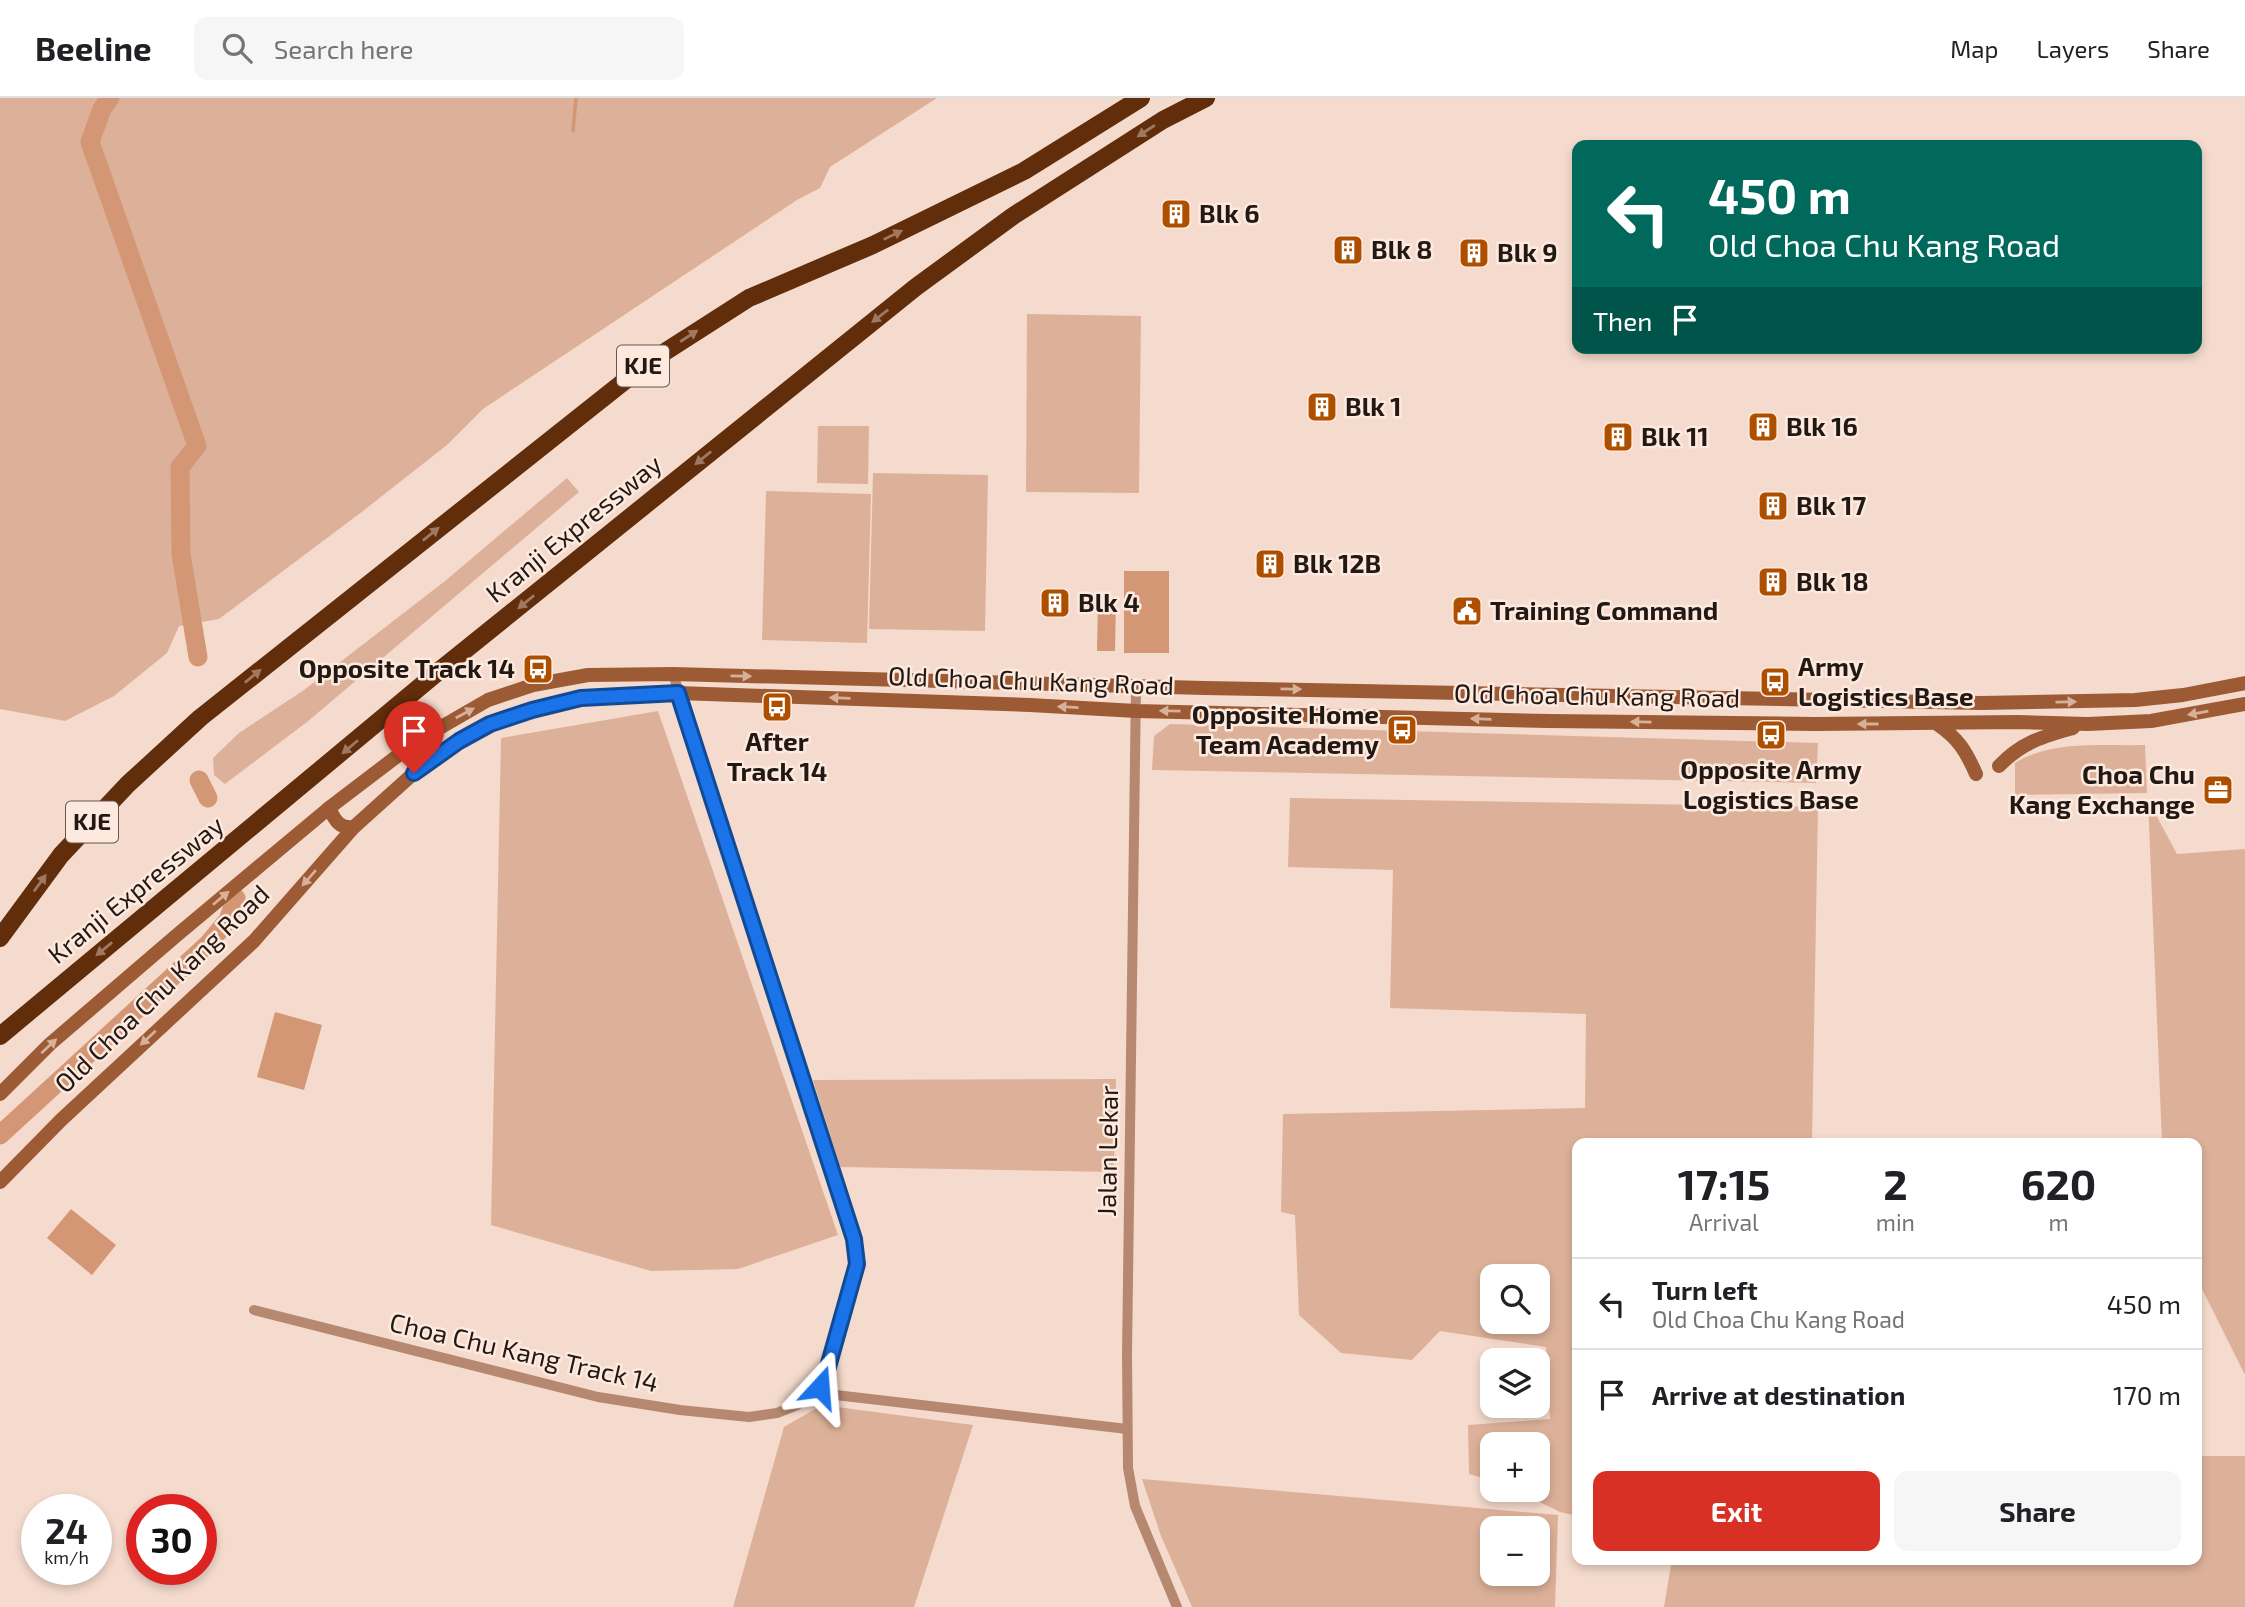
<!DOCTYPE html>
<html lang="en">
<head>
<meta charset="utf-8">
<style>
	:root { --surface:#fff; --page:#f6f6f6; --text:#202124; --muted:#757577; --line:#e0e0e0; --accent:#d93025 }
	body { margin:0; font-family:"Exo 2",sans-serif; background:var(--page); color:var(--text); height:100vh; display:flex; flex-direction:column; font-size:26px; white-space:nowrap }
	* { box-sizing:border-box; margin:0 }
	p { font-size:23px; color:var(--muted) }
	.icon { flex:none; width:38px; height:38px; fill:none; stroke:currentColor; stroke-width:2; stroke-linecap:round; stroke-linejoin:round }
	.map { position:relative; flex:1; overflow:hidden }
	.side { position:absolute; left:1572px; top:1040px; width:630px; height:427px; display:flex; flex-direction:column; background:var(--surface); border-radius:14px; box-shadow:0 4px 10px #0003 }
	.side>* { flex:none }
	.hud { position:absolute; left:1572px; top:42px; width:630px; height:214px; border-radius:14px; box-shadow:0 4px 10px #0003; background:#00695c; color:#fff; overflow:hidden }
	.tools { position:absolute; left:1480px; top:1166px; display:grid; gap:14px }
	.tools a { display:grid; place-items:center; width:70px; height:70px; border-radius:14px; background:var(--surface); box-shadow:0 4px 10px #0003; font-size:35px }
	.speed { position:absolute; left:21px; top:1396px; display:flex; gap:14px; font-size:35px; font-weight:700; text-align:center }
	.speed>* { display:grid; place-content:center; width:91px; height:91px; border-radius:50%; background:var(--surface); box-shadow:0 4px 10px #0003; line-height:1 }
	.speed small { font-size:18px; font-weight:400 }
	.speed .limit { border:10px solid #d22; background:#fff; color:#111 }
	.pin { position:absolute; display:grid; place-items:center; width:60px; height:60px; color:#fff; margin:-72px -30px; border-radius:50% 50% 50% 0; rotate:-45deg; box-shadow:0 0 7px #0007 }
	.pin .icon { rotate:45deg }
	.me { position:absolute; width:77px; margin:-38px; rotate:19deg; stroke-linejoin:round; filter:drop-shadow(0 0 5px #0008) }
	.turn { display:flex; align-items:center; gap:24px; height:147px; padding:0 21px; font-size:32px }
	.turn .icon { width:91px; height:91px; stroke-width:2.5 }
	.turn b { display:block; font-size:49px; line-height:60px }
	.then { display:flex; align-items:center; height:66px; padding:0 21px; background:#0003; gap:14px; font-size:26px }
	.eta { display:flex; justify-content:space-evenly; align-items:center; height:119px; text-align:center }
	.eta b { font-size:42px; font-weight:700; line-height:49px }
	.cta { display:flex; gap:14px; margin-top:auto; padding:14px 21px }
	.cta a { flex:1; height:80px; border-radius:14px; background:var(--accent); color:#fff; font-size:28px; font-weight:700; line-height:80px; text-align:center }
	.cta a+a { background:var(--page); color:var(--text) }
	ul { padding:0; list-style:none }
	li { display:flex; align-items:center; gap:21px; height:91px; padding:0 21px; border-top:2px solid var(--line) }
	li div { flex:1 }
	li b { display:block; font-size:26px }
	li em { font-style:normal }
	header { display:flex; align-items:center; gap:42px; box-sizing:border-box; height:98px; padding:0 35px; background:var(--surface); border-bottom:2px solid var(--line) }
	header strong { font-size:33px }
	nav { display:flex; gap:38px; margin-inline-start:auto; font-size:24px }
	.search { width:490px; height:63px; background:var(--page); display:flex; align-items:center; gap:18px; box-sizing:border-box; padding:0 24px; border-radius:14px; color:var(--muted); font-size:26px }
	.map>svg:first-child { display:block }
	.green { fill:#ddb199; fill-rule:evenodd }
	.water { fill:#d49776 }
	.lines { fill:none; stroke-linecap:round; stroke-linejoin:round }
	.stream { stroke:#d49776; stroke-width:3.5 }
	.river { stroke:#d49776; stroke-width:19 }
	.street { stroke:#b5886f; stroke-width:10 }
	.secondary { stroke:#9c5b35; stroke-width:14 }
	.highway { stroke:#612d0a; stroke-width:18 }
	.oneway { fill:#a0785f }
	.oneway2 { fill:#d7b09a }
	.route-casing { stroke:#114b97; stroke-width:18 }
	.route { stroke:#1a73e8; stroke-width:12 }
	.labels { text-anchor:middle; stroke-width:5; stroke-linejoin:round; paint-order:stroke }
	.shield { fill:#fee9de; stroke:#645751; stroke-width:2 }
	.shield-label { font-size:24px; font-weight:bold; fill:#221914 }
	.poi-label { font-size:26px; font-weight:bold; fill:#221914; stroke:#fee9de; text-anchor:start }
	.street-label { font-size:26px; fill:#221914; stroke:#fee9de }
</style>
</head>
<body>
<header>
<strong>Beeline</strong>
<div class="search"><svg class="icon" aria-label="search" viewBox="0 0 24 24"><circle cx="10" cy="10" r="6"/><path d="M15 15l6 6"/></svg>Search here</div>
<nav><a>Map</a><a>Layers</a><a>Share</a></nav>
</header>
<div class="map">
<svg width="2245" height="1509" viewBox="0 0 2245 1509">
	<rect width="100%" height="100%" fill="#f5dbcd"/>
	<g class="green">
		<path d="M0,0H937L830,69L820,90L797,102L483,311L447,347L363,413L219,521L179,528L167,555L114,598L65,623L0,611Z"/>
		<path d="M1027,216L1141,218L1139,395L1026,394Z"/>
		<path d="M818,328H869L868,386L817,385Z"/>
		<path d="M873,375L988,377L985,533L869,531Z"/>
		<path d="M567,380L579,394L307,624L225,686L214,677L213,660L239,635L304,592L445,483Z"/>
		<path d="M766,393L871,396L867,545L762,542Z"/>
		<path d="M658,613L838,1137L738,1171L651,1173L491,1127L501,640Z"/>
		<path d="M1170,626L1818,645L1816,685L1152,672L1154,638Z"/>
		<path d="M2145,647L2147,695L2015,697V665C2051,642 2103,648 2145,647Z"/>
		<path d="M1290,700L1818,709L1812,1045H1577V1418L1560,1414L1513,1391H1538V1346H1493V1383L1469,1376L1468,1327L1550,1321L1546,1249L1440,1233L1412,1262L1341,1255L1299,1217L1295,1117L1281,1114L1283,1016L1585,1010L1586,916L1390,910L1393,772L1288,769ZM1493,1178H1538V1223H1493Z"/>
		<path d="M2148,702L2177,756L2245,751V1277L2196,1179V1045H2162Z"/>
		<path d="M1116,981L1114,1074L840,1069L813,982Z"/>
		<path d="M822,1307L973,1327L914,1509H733L784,1329Z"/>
		<path d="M2196,1358H2245V1509H1664L1672,1461H2196Z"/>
		<path d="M1142,1381L1558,1417L1555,1509H1192L1161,1438ZM1493,1430H1538V1475H1493Z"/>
	</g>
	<g class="water">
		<rect x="1124" y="473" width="45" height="82"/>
		<path d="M1098,501H1116L1115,553H1097Z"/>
		<path d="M275,914L322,927L304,992L257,979Z"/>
		<path d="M71,1111L116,1147L92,1177L47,1140Z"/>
	</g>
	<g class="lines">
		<path class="stream" d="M573,33L576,0"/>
		<g class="river">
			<path d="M110,0L102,11L90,44L197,348L180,369L181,456L198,559"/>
			<path d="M199,682L208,700"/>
			<path d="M0,1037L208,846L228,822L236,800"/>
		</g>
		<g class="street">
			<path d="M1136,588L1127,1256L1128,1370L1135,1408L1177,1509"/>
			<path d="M254,1212L598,1299L680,1312L749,1319L777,1315L797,1307L820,1289L857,1166L854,1141L673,576"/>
			<path d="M820,1289L827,1296L1127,1331"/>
		</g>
		<g class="secondary">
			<path d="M1937,626C1958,640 1966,653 1976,676"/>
			<path d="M1999,668C2022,644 2042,639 2073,630"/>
			<path d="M329,710C335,722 339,731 354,729"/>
			<path d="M0,996L50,946L177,837L329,710L417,643L488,602L533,587L588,577L673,576L1205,590L1981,605L2135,602L2183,597L2245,585"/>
			<path d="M0,1084L61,1022L254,843L354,729L414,675L459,643L490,626L532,612L581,600L678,595L1030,607L1136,613L1549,623L1815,626L2018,624L2088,626L2151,623L2245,606"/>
		</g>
		<g class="highway">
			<path d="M0,840L61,757L128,686L200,620L646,266L749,200L873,147L1024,73L1141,0"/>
			<path d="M0,938L439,573L916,189L1013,118L1163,22L1206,0"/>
		</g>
	</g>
	<defs><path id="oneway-solid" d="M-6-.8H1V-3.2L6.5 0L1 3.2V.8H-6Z" transform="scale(1.75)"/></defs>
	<g class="oneway">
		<use href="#oneway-solid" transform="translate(1146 33) rotate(147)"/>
		<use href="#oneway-solid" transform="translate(893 137) rotate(-26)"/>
		<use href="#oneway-solid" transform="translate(880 218) rotate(142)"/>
		<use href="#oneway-solid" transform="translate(689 238) rotate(-33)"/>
		<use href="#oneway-solid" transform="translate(703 360) rotate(141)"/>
		<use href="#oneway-solid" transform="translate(431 436) rotate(-39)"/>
		<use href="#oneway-solid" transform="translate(526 504) rotate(141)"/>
		<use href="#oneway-solid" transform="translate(253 578) rotate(-39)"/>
		<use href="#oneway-solid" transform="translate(350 649) rotate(140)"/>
		<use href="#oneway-solid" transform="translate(40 785) rotate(-54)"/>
		<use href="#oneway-solid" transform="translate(104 851) rotate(141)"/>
	</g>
	<g class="oneway2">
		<use href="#oneway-solid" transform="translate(741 578) rotate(1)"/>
		<use href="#oneway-solid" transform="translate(1291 591) rotate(1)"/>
		<use href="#oneway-solid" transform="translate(840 600) rotate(-178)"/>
		<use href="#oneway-solid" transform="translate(2066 604) rotate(-1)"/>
		<use href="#oneway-solid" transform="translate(1068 609) rotate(-177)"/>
		<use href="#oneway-solid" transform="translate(1170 613) rotate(-179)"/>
		<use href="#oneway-solid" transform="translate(465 615) rotate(-28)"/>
		<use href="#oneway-solid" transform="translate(2198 615) rotate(170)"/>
		<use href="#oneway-solid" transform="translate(1481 621) rotate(-178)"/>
		<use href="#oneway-solid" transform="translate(1641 624) rotate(-179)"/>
		<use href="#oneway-solid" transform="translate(1868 626) rotate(180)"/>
		<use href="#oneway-solid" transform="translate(309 780) rotate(131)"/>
		<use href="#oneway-solid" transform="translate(221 800) rotate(-40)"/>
		<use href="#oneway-solid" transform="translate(148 940) rotate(137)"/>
		<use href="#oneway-solid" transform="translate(49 948) rotate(-43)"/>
	</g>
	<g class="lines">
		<g class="route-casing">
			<path id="route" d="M414,675L459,643L490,626L532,612L581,600L678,595L854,1141L857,1166L828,1269L820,1289"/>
		</g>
		<use href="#route" class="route"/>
	</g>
	<defs>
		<g id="building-square" transform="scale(1.575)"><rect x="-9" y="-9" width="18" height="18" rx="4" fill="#ae4f00" stroke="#fee9de"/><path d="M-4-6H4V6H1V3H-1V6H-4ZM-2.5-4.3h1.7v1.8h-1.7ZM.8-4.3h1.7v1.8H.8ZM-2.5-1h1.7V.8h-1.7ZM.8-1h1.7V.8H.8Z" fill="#fff"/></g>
		<g id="civic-square" transform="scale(1.575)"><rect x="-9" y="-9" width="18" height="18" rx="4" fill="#ae4f00" stroke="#fee9de"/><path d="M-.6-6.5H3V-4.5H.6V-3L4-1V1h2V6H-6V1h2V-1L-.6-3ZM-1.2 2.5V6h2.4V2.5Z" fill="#fff"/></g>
		<g id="bus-square" transform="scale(1.575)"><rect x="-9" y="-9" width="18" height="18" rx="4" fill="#ae4f00" stroke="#fee9de"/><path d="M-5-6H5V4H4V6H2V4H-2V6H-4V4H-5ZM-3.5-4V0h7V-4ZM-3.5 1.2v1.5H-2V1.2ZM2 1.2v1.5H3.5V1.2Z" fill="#fff"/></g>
		<g id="office-square" transform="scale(1.575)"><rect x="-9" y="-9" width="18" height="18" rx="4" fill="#ae4f00" stroke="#fee9de"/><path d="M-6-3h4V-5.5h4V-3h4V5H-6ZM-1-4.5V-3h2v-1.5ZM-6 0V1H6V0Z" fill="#fff"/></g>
	</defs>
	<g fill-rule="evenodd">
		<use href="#building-square" x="1176" y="116"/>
		<use href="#building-square" x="1348" y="152"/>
		<use href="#building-square" x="1474" y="155"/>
		<use href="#building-square" x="1322" y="309"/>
		<use href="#building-square" x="1763" y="329"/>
		<use href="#building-square" x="1618" y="339"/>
		<use href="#building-square" x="1773" y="408"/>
		<use href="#building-square" x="1270" y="466"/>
		<use href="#building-square" x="1773" y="484"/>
		<use href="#building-square" x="1055" y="505"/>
		<use href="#civic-square" x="1467" y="513"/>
		<use href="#bus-square" x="538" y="571"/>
		<use href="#bus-square" x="1775" y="584"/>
		<use href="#bus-square" x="777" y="609"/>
		<use href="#bus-square" x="1402" y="632"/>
		<use href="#bus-square" x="1771" y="637"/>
		<use href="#office-square" x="2218" y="692"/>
	</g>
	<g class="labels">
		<g class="shield">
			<rect x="617" y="247.5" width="52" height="41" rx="5"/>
			<rect x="66" y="703.5" width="52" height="41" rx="5"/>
		</g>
		<g class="shield-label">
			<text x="643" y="276">KJE</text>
			<text x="92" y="732">KJE</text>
		</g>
		<g class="poi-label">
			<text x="1199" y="125">Blk 6</text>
			<text x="1371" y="161">Blk 8</text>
			<text x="1497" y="164">Blk 9</text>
			<text x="1345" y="318">Blk 1</text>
			<text x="1786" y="338">Blk 16</text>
			<text x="1641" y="348">Blk 11</text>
			<text x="1796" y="417">Blk 17</text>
			<text x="1293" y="475">Blk 12B</text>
			<text x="1796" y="493">Blk 18</text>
			<text x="1078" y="514">Blk 4</text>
			<text x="1490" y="522">Training Command</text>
			<text x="1798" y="578">Army<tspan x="1798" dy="30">Logistics Base</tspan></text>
			<text x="515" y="580" text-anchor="end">Opposite Track 14</text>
			<text x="1379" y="626" text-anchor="end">Opposite Home<tspan x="1379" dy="30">Team Academy</tspan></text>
			<text x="777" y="653" text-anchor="middle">After<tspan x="777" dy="30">Track 14</tspan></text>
			<text x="1771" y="681" text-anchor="middle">Opposite Army<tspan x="1771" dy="30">Logistics Base</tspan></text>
			<text x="2195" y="686" text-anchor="end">Choa Chu<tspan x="2195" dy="30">Kang Exchange</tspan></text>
		</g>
		<g class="street-label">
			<text transform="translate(574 431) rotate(-39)" y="9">Kranji Expressway</text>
			<text transform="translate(1031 583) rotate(2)" y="9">Old Choa Chu Kang Road</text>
			<text transform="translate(1597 598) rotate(1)" y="9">Old Choa Chu Kang Road</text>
			<text transform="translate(136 792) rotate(-39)" y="9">Kranji Expressway</text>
			<text transform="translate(162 891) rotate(-44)" y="9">Old Choa Chu Kang Road</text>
			<text transform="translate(1108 1053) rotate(-89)" y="9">Jalan Lekar</text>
			<text transform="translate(524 1255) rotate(13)" y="9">Choa Chu Kang Track 14</text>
		</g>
	</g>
</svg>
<div class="tools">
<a><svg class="icon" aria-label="search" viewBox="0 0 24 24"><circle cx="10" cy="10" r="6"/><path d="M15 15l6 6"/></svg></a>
<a><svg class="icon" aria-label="layers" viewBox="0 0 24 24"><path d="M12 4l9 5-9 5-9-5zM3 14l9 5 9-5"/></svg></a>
<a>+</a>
<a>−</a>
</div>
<div class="speed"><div>24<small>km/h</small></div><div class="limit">30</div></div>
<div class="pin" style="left:414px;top:675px;background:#d93025"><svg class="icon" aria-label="arrive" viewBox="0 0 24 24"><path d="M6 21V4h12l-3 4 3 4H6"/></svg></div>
<svg class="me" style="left:820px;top:1289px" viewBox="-20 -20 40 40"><path d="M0-17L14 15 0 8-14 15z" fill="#1a73e8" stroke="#fff" stroke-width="4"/></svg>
<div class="hud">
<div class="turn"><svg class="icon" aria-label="left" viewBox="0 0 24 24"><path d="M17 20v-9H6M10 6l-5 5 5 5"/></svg><div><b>450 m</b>Old Choa Chu Kang Road</div></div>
<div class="then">Then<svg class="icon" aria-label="arrive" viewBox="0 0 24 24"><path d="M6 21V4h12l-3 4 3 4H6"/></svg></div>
</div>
<section class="side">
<div class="eta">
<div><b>17:15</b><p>Arrival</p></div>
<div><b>2</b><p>min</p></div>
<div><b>620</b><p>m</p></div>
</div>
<ul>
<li><svg class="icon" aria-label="left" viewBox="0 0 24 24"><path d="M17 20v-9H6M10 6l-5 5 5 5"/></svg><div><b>Turn left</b><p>Old Choa Chu Kang Road</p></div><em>450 m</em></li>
<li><svg class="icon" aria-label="arrive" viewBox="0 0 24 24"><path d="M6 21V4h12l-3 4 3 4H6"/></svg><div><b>Arrive at destination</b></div><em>170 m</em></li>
</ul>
<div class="cta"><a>Exit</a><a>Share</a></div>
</section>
</div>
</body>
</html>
